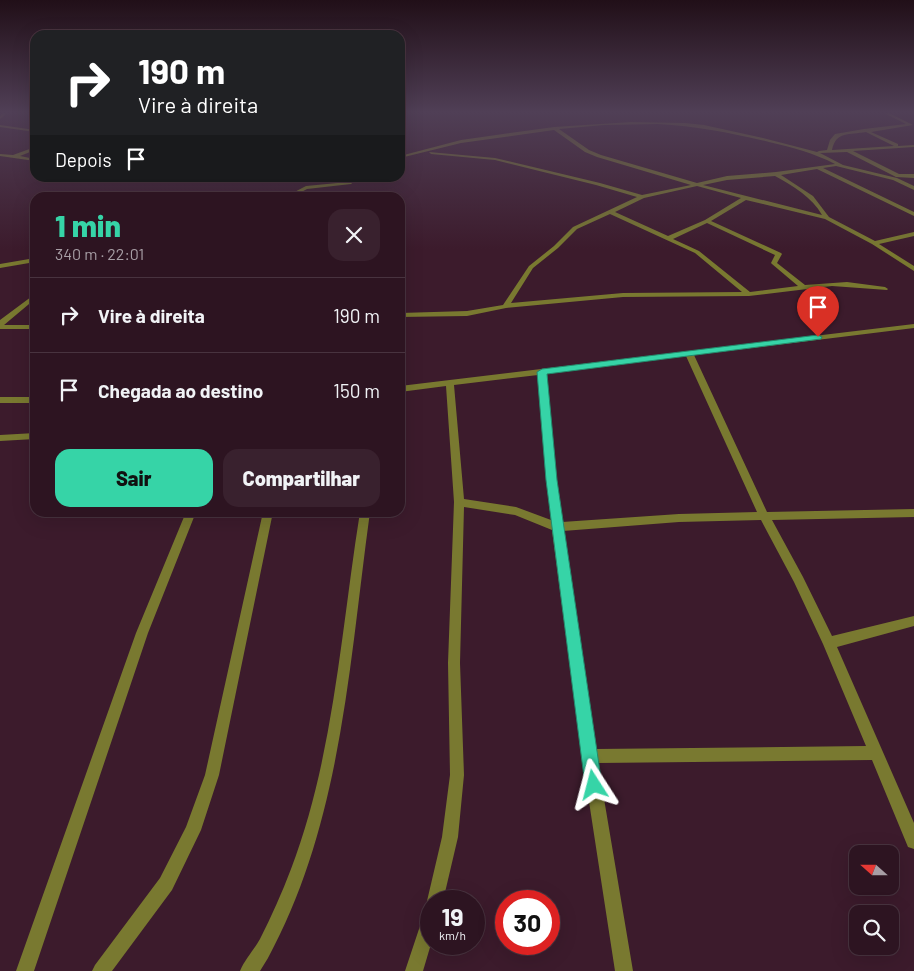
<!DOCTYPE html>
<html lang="pt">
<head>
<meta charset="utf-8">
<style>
	:root { --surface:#2d1421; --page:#39212e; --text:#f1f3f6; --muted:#a79ea5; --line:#48333f; --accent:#36d4a7 }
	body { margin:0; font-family:Barlow,sans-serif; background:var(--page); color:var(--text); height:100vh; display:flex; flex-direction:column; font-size:19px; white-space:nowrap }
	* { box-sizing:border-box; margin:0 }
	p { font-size:16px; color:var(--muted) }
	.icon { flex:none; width:28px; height:28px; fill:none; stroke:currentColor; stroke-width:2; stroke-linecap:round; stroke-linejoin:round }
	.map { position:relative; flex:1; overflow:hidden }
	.side { position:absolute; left:30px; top:192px; width:375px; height:325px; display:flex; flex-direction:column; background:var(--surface); border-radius:15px; box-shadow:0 5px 20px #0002,0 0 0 1px var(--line) }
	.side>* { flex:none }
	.guide { position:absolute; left:30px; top:30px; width:375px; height:152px; border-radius:15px; box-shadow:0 5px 20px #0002,0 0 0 1px var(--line); background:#202124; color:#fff; overflow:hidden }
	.needle { width:32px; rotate:291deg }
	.fabs { position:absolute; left:849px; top:845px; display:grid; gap:10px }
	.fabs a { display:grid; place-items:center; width:50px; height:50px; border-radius:10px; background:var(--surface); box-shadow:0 5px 20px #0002,0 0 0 1px var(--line); font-size:25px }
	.speed { position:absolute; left:420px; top:890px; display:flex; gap:10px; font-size:25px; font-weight:700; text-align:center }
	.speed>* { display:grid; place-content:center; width:65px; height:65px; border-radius:50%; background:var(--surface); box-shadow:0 5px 20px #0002,0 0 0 1px var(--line); line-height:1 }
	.speed small { font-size:12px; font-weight:400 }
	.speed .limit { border:8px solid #d22; background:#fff; color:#111 }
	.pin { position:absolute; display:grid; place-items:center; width:42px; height:42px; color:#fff; margin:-51px -21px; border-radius:50% 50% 50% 0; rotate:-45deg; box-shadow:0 0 5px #0007 }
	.pin .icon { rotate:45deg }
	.me { position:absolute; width:55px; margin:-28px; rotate:351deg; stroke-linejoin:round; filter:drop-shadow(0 0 4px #0008) }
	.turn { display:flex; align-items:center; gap:18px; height:105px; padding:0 25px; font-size:22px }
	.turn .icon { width:65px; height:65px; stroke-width:2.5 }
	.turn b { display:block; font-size:35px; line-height:42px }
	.then { display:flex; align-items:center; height:48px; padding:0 25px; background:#0003; gap:10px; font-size:19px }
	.round { display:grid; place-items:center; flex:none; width:52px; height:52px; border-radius:15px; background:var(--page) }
	.head { display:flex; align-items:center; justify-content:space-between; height:85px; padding:0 25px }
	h1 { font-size:30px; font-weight:800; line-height:38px; color:var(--accent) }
	.cta { display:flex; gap:10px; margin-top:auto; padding:10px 25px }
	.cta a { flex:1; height:58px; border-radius:15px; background:var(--accent); color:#111; font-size:20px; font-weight:800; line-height:58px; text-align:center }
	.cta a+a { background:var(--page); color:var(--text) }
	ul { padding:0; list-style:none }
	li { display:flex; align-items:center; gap:15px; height:75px; padding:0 25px; border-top:1px solid var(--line) }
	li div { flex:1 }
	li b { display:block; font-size:19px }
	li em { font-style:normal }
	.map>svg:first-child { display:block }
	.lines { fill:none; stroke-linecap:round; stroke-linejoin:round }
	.street { fill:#797930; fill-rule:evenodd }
	.route { fill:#36d4a7; stroke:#238a6d }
</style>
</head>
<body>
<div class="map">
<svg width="914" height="971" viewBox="0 0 914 971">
	<rect width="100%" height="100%" fill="#3c1b2c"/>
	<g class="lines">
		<g class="street">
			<path d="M3,113H7L0,119V116Z"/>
			<path d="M31,113H35V114H32Z"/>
			<path d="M884,113H889L913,125L871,132L898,144V146L914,145V147L853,151L899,174H914V178L896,177L847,152L820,153L843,165L897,178L914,186V190L893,180L836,166L823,168L914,212V216L817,169L781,175L813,196L829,217L875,241L914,232V236L879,244L914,266V271L872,244L825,219L746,200L711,221L781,253L782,254L777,263L805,285L847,282L885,287L888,289L887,290L832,286L749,296L623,297L506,308L467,316L400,317V313L467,311L503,305L529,266L554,246L573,227L637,197L596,185L495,160L431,154L429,152L495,158L600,183L642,195L691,185L597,157L585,152L554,130L461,143L400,158V156L461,140L496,135L554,127L631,122L685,123L704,125L763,138L817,152L819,151L827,150L830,140L835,134L864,129L906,124ZM658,124C696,126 732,133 769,142C791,147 814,153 835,164L776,172L727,176L697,183L601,155L589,150L559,129L604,125ZM866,132L894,146L832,150C836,131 849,135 866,132ZM775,176C793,186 812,197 822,215L703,185L727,180ZM697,186L741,198L705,220L668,236L615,212L644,198ZM610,214L695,253L742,292L623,293L511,303L533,268L558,248L577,229ZM707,223L775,255L771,263L772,264L798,286L750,292L699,251L673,239Z"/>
			<path d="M0,125L35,130V132L0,127Z"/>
			<path d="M35,147V150L20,156L35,159V161L0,156V154L13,155Z"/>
			<path d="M352,178H358L351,184L307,189L290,198H283L306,186L348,182Z"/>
			<path d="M35,258V262L0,268V264Z"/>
			<path d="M35,294V299L4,325H35V329H0V320Z"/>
			<path d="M914,324V328L694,355L767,512L914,509V517L772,520L803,577L832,636L914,616V626L837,647L914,823V849L908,847L872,760L598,763L633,971H615L582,756L552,530L515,515L464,507L460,663L464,775L458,837L443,901H431V908L429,907L427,901L442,837L450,775L448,663L454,502L446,386L400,392V386ZM686,356L757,512L679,514L562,522L553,454L546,374ZM538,375L543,443L551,520L516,507L464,499L454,385ZM761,520L794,582L823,644L866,746L596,749L563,531L679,522Z"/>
			<rect x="0" y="397" width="35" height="6"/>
			<path d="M35,433V439L0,441V435Z"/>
			<path d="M186,512H196L148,633L34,971H16L136,633Z"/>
			<path d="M263,512H273L219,775L201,830L172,890L112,971H92L95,965L160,878L186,827L205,775Z"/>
			<path d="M360,512H370C349,664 342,821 268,958L260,971H240C245,959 254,950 260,939C271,917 282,893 291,869C334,756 341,631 360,512Z"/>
			<path d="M431,909V944L423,971H405L425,911Z"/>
		</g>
	</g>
	<linearGradient id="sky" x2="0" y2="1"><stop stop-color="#210f18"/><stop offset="0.45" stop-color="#503f56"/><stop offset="1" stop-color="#503f56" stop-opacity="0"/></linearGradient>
	<rect width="914" height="249" fill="url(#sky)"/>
	<path class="route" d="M818,335L822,337L821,339L547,374L557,480L602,785L600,791L594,793L588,791L585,785L546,480L537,372L542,369Z"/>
</svg>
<div class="fabs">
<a><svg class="needle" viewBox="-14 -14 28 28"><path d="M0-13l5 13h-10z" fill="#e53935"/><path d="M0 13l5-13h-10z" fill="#a79ea5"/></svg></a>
<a><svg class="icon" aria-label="search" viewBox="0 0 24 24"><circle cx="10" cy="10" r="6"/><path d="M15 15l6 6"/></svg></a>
</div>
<div class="speed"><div>19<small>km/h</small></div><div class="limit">30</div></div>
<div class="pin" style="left:818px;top:337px;background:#d93025"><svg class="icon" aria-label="arrive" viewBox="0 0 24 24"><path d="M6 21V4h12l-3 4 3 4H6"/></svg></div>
<svg class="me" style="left:594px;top:785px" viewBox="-20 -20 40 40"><path d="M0-17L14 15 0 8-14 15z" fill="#36d4a7" stroke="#fff" stroke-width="4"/></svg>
<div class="guide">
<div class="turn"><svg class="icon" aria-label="right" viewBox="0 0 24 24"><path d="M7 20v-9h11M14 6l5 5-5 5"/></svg><div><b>190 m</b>Vire à direita</div></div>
<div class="then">Depois<svg class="icon" aria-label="arrive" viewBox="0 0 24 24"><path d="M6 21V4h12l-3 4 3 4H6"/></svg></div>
</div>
<section class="side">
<div class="head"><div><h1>1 min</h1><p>340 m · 22:01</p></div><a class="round"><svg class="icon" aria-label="close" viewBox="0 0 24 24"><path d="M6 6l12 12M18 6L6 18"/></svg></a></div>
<ul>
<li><svg class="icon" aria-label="right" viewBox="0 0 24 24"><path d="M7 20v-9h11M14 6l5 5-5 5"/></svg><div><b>Vire à direita</b></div><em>190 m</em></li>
<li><svg class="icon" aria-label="arrive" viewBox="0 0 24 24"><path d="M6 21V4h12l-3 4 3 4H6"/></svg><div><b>Chegada ao destino</b></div><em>150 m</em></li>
</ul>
<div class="cta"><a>Sair</a><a>Compartilhar</a></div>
</section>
</div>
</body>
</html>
